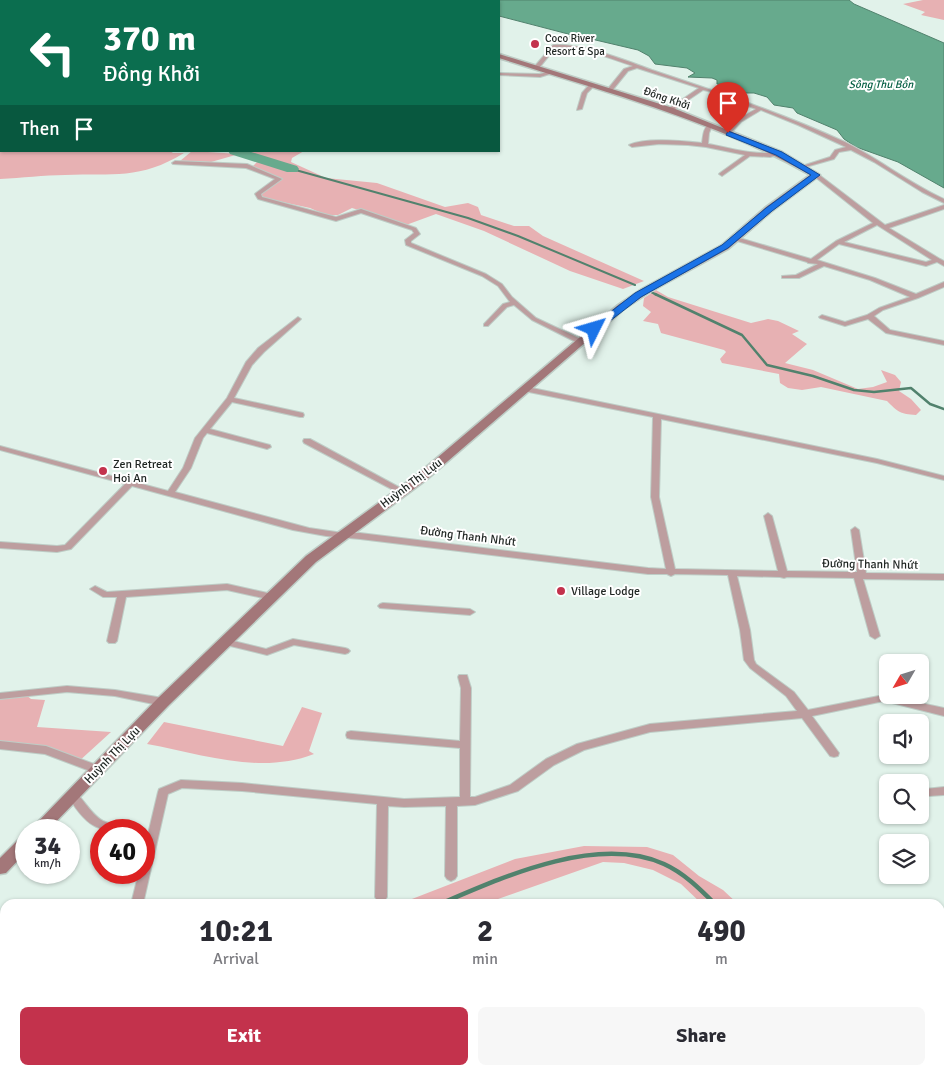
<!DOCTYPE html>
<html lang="en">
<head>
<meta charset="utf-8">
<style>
	:root { --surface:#fff; --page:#f7f7f7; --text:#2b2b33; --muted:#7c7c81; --accent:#c3324c }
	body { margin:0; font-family:Signika,sans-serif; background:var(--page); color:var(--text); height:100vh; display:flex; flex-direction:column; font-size:19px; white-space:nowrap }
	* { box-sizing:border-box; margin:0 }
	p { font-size:16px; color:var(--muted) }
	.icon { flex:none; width:28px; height:28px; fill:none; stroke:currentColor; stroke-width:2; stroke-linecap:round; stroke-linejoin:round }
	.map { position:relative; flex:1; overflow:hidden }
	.sheet { position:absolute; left:0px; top:899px; width:945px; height:176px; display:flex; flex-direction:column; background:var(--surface); border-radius:15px 15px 0 0; box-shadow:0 1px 4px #0004 }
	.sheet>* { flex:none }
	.banner { position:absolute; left:0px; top:0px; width:500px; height:152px; box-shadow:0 1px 4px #0004; background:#0b6e4f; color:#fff; overflow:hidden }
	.needle { width:32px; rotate:231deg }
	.buttons { position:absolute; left:879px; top:654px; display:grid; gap:10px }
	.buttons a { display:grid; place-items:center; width:50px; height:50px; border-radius:8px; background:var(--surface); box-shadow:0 1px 4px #0004; font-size:25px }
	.speed { position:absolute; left:15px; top:819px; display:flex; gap:10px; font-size:25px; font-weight:700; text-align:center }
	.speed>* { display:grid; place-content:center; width:65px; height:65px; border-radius:50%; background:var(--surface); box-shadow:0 1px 4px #0004; line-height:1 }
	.speed small { font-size:12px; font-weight:400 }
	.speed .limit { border:8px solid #d22; background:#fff; color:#111 }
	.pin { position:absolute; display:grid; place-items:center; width:42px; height:42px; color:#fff; margin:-51px -21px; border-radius:50% 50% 50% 0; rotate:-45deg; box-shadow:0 0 5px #0007 }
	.pin .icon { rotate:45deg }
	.me { position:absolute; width:55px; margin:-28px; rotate:50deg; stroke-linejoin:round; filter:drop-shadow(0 0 4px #0008) }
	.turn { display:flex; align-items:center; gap:18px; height:105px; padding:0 20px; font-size:22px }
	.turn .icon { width:65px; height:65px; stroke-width:2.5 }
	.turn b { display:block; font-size:35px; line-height:42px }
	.then { display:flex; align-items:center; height:48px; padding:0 20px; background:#0003; gap:10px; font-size:19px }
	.eta { display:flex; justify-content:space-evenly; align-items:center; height:85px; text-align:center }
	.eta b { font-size:30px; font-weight:700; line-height:35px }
	.button { display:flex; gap:10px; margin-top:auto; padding:10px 20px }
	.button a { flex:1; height:58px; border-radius:8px; background:var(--accent); color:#fff; font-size:20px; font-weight:700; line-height:58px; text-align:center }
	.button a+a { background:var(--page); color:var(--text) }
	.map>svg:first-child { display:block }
	.green { fill:#e7b1b3 }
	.water { fill:#67aa8d; stroke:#51826d }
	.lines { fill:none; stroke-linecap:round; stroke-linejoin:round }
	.stream-far2 { stroke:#51826d; stroke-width:2 }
	.stream-far1 { stroke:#51826d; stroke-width:2.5 }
	.stream { stroke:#51826d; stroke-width:4.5 }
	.river { fill:#67aa8d; fill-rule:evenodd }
	.street-casing { stroke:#becdc6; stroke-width:2 }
	.secondary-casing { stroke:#becdc6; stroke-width:3 }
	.primary-casing { stroke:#becdc6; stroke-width:18 }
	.street { fill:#bd9e9f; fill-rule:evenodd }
	.secondary { fill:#a37779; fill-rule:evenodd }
	.primary { stroke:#905b5e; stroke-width:15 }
	.route { fill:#1a73e8; stroke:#114b97 }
	.poi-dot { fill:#c3324c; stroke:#fff; stroke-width:2 }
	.labels { text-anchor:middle; stroke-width:4; stroke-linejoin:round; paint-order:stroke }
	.far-poi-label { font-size:11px; fill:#1f2522; stroke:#fff; text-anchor:start }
	.far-water-label { font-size:11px; font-style:italic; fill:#045f43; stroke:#fff }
	.far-street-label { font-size:11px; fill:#1f2522; stroke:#fff }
	.poi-label { font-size:12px; fill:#1f2522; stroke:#fff; text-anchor:start }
	.street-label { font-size:12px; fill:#1f2522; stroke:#fff }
</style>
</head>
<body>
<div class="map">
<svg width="944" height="1074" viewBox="0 0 944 1074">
	<rect width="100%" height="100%" fill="#e1f2ea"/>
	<g class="green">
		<path d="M923,0H944V20L921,15L925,12L903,4Z"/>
		<path d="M0,127L1,151H170L173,153H184C140,180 113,173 65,175C44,175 22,178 0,179Z"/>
		<path d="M192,151L239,154L211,162L180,161Z"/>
		<path d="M244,151H304L292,158L291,162L326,178L377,183L445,207L468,203L478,207L481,215L514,226H529L543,236L644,281L623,289L570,271L484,231L436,214L406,225L352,208L338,215H326L310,208L259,197L256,194L278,180L251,168L262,157Z"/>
		<path d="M656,290L668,297L751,323L768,319L778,321L799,331L792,334L807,344L785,363L813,370L858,389L873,387L887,382L881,370L895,375L901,382L899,391L911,399L921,410L916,415C900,414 898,412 887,401L821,387L802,390L788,388L780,383L779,374L722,363L720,359L726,352L724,350L661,333L658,324L643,321L651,312L643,306L644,298Z"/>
		<path d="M26,695L31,699L45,700L37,727L111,732L77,763L9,744H0V699Z"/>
		<path d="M302,707L322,713L309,751L314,754C260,775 202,754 147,744L164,722L283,746Z"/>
		<path d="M584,846L647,847L673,855L699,876L723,890L738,904H702L681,884L653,870L624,863L603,862L484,904H399L515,859Z"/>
	</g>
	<path class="water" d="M399,0H849L854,4L944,43V188L898,162L856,147L844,139L837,130L797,113L793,108L774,105L767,97L754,93H742L740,87L717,84V80L712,78L688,77L695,73L687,68L655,64L649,56L638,50L587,38L576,40L566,38L572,35L499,16V1Z"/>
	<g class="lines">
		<g class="stream-far2">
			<path d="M292,169L468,218L518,236L635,285"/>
			<path d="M651,292L657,295"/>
		</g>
		<path class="stream-far1" d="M655,294L742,335L767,365L813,376L854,390L874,392L911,388L930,404L944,409"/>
		<g class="stream">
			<path d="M440,904C503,877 597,834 664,864C684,873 700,889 715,904"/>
			<path d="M0,1058L5,1056"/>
			<path d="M906,1070L914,1074"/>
		</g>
		<g class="river">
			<path d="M292,0H311L312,1H293Z"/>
			<path d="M228,151H248L297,166L299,169L297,172H287L230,154Z"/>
		</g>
		<g class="street-casing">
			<g id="street">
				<path d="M53,0H59L60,1H54Z"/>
				<path d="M553,45C579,42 628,61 652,70C718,92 782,113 845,142C879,159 909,183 944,199V203L922,192L874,162L851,150L839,152L834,159L802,168V166L830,157L835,150L846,147L798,125L761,110L741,122L730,134H726V132L737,120L756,109L708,91L703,90L672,111H668V109L699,88L637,68L628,71L611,92H607V90L624,69L633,66C609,58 582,47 556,47L539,68H535V66Z"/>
				<path d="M551,71H553V73L540,77L499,75V73L540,74Z"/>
				<path d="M589,85L594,86L587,93L582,109L577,110L582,93Z"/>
				<path d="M709,124L712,126L709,133L708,144C732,148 754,156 779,152L782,154L770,157L750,156L722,176L719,174L720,173L745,155L706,147L688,145L659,144L632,147L629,145C645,137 685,141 702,143C703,137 703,128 709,124Z"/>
				<path d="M175,161L247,164L282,179L261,194L262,197L336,217L361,209L416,228L420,234L411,241V243L486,274L502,284L512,297L536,318L585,341L584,343H578L532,320L514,305L507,307L488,326H484V324L503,304L510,302L498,286L482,276L406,245L405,240L414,233L412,230L361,213L336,221L258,199L255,194L256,193L275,179L246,168L173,164L172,163Z"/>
				<path d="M814,174H818L885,225L944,205V209L889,228L940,259L944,261V266L937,262L926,266L839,244L817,260L875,278L916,294L944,282V287L918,298L883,310L874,316L890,330L944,341V345L886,333L868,319L845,326L820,318L819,317L822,315L845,322L867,315L879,308L910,297L870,280L824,266L799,278H782V276L796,275L818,264L808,263L807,262L734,240L733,239L736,237L811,259L836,241L873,223L814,176ZM877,225L932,260L926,262L844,242Z"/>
				<path d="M298,317L301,319L300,320L264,352L252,365L234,398L303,413L304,415L303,417H300L232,402L210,429L270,445L271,447L267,449L207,433L203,438L191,468L175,492L309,528L343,533H360L648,568L666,569L651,497L653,417L524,391L523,389L524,387H527L877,459L944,476V480L877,463L661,419L659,497L675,569L778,571L764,516L768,513L772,516L787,571L857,572L851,530L855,527L859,530L866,573L944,574V580L863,579L880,636L875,639L870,636L854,578L787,577L784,578L780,577L737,576L750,630L754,660L756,664L794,692L808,710L884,695L944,708V716L884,701L812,716L839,753L838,756L834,757L830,756L802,718L650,732L584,750L554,765L518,791L475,805L457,806V876L455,879L451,881L447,879L445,876L446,806L404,807L388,806L387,897L385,900L381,902L377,900L375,897L377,804L242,791L182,788L168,794L143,904H131L139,872H144V851L158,792L159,789L181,780L242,783L404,799L460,797V748L351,739L347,738L346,735L347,732L351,731L460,741L461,688L458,677L459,675H467L471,688L470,797H475L510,785L546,759L577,744L650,724L797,711L786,696L750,668L744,660L740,630L728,575L675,574L671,576L667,574H648L360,539L326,536L293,530L132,486L71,549L57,552L0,548V542L57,546L65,545L125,484L0,450V446L168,491L183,468L195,438L227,398L246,362L258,348Z"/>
				<path d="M304,439H310L406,491L402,494L399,493L304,443L303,441Z"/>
				<path d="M227,584L272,594L277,597L272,600L227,590L126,597L117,641L115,643H109L107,641L117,597H103L90,589L95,586L107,592Z"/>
				<path d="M383,603L470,609L475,612L470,615L380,608L378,606L380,604Z"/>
				<path d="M225,639L266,649L293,639L345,648L348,649L350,651L348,653L345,654L294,645L267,655L222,644L220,642L222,640Z"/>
				<path d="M67,686L115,690L163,698L167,700L168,702L167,704L163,706L115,696L67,692L0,699V693Z"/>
				<path d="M0,741L46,746L102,767L103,770L102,773L98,774L45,754L0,749Z"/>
				<path d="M944,787V795L929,796L925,795L924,792L925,789Z"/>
				<path d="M73,791C80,793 90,814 103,821C115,827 129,823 142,827L144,830C103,830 93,836 69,798L68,795L69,792Z"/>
				<path d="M5,970V980L0,982V972Z"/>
				<path d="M940,1031L944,1033V1045L940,1043Z"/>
				<path d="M194,1070H215L213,1074H192Z"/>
				<path d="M878,1070H895L897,1074H880Z"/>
			</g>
		</g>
		<g class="secondary-casing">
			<g id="secondary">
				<path d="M499,54L673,108L782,152L820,175L772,211L728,249L648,293L624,309L426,480L316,562L168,706L48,830H30L158,698L306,556L418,474L618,305L642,289L722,245L766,207L810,175C714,120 604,92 499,58Z"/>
				<rect x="0" y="99" width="1" height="4"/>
				<path d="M26,836V852L6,873L0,874V858L20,838Z"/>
			</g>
		</g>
		<g class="primary-casing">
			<g id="primary">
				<path d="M173,1L175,0"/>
				<path d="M0,66L1,65"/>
			</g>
		</g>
		<use href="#street" class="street"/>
		<use href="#secondary" class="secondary"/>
		<use href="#primary" class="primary"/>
	</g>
	<path class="route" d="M728,131L782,152L820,175L772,211L728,248L641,297L597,331H591V327L635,293L722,245L766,208L811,175L776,155L726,135Z"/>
	<g class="poi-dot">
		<circle cx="535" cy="44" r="5"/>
		<circle cx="103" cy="471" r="5"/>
		<circle cx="561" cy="591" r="5"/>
	</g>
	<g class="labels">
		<g class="far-poi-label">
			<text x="545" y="42">Coco River<tspan x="545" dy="13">Resort &amp; Spa</tspan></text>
		</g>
		<g class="far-water-label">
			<text x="881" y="88">Sông Thu Bồn</text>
		</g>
		<g class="far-street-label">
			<text transform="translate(667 98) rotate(19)" y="4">Đồng Khởi</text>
		</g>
		<g class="poi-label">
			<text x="113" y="468">Zen Retreat<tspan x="113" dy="14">Hoi An</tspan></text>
			<text x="571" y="595">Village Lodge</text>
		</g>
		<g class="street-label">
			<text transform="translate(411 483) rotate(-37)" y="4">Huỳnh Thị Lựu</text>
			<text transform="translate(468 536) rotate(7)" y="4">Đường Thanh Nhứt</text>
			<text transform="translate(870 564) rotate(1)" y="4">Đường Thanh Nhứt</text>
			<text transform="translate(112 755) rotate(-46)" y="4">Huỳnh Thị Lựu</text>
		</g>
	</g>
</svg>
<div class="buttons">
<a><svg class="needle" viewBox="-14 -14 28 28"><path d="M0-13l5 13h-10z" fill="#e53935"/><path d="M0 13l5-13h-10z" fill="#7c7c81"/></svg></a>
<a><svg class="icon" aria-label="sound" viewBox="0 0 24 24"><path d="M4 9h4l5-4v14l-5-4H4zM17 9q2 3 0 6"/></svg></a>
<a><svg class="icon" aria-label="search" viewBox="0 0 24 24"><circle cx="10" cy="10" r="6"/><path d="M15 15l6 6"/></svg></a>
<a><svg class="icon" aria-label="layers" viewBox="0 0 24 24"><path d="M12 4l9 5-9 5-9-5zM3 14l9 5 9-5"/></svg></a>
</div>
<div class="speed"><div>34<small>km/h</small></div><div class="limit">40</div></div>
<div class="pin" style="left:728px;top:133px;background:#d93025"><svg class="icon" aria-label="arrive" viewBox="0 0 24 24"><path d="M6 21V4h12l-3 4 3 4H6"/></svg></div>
<svg class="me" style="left:594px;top:329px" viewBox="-20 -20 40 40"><path d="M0-17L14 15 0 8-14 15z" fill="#1a73e8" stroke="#fff" stroke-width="4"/></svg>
<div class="banner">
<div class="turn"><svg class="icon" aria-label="left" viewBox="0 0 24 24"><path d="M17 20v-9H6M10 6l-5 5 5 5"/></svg><div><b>370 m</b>Đồng Khởi</div></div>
<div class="then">Then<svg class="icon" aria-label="arrive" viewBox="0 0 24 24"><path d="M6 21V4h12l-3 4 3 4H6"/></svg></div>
</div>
<section class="sheet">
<div class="eta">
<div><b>10:21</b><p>Arrival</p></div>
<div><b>2</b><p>min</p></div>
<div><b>490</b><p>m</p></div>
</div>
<div class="button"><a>Exit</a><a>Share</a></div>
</section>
</div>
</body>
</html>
